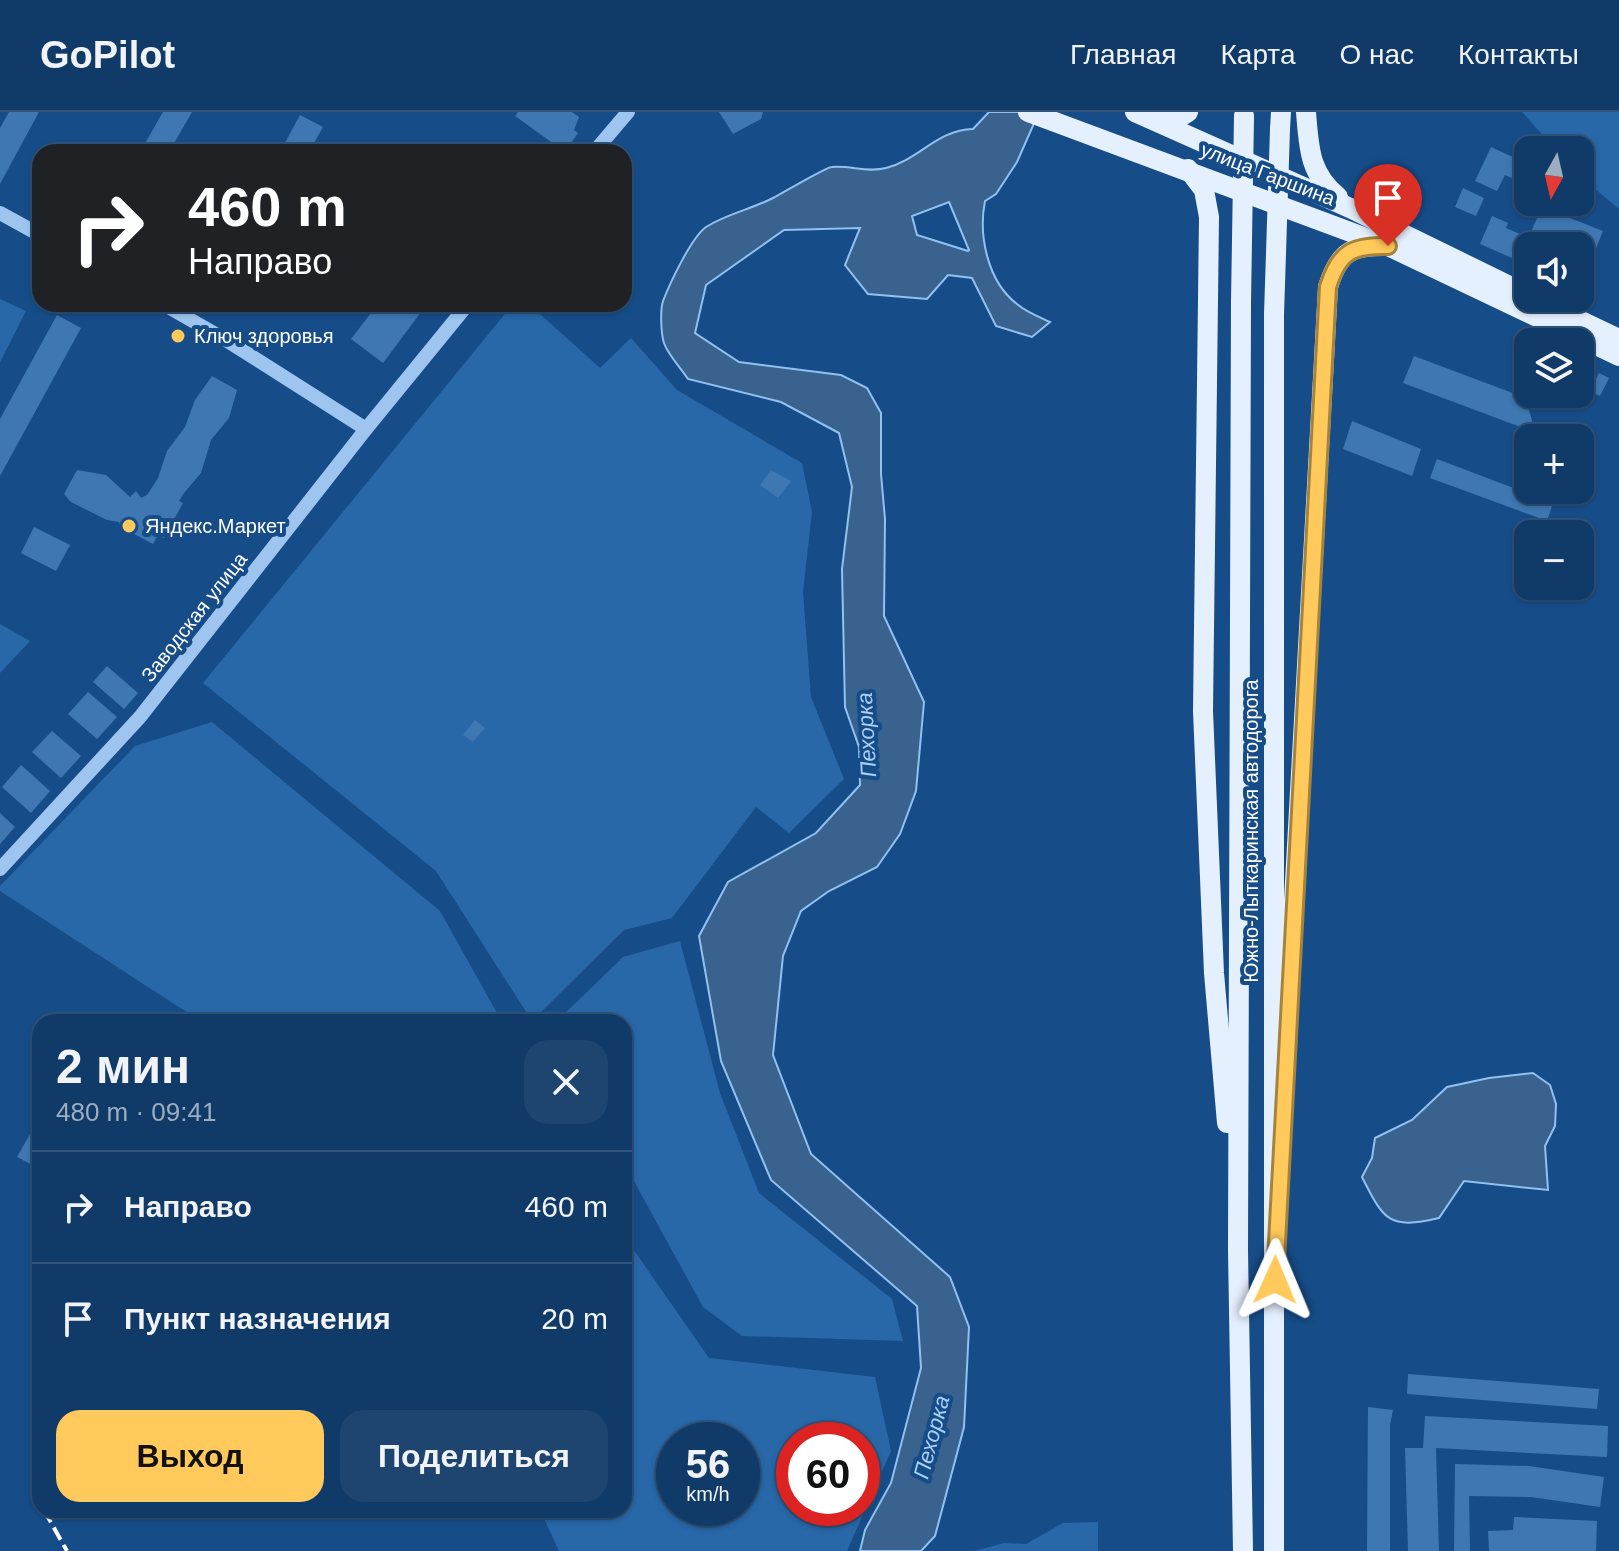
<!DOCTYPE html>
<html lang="ru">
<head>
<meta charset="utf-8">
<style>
	:root { --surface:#103a67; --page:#1e4570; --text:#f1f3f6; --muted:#9cadc0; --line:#30547b; --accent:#ffc95b }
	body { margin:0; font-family:Helvetica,sans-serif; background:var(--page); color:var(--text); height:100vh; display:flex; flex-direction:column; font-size:30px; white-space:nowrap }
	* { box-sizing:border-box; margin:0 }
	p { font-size:26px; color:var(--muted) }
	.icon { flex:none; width:44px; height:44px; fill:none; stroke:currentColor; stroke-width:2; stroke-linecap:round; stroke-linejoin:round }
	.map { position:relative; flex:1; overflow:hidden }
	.side { position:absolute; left:32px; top:902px; width:600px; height:504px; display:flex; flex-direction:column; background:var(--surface); border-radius:24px; box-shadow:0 2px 6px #0004,0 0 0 2px var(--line) }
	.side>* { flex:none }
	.top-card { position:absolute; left:32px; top:32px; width:600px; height:168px; border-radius:24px; box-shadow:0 2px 6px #0004,0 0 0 2px var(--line); background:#202124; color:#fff; overflow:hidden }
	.needle { width:52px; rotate:188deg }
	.controls { position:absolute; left:1514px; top:24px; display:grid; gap:16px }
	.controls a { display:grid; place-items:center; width:80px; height:80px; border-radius:16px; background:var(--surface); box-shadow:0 2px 6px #0004,0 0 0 2px var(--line); font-size:40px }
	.speed { position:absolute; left:656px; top:1310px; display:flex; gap:16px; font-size:40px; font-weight:700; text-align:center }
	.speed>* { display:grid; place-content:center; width:104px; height:104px; border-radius:50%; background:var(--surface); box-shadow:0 2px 6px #0004,0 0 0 2px var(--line); line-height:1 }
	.speed small { font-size:20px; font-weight:400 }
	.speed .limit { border:12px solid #d22; background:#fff; color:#111 }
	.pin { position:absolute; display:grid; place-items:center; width:68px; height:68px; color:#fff; margin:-82px -34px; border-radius:50% 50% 50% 0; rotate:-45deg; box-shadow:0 0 8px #0007 }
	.pin .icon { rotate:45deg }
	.me { position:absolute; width:88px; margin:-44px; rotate:1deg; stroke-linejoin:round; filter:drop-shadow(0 0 6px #0008) }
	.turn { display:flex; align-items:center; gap:28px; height:168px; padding:0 24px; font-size:36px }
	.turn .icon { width:104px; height:104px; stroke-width:2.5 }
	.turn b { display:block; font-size:56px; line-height:68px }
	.round { display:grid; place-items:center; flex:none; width:84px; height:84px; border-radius:24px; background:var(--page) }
	.headline { display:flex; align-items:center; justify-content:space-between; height:136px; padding:0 24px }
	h1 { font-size:48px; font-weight:800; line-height:60px }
	.primary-button { display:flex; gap:16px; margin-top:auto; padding:16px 24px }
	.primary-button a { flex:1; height:92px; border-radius:24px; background:var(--accent); color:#111; font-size:32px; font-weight:800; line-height:92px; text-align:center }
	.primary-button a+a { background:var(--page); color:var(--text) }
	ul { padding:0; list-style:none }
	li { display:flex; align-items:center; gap:24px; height:112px; padding:0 24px; border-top:2px solid var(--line) }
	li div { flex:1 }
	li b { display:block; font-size:30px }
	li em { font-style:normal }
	header { display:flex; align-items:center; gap:48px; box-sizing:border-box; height:112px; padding:0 40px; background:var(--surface); border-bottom:2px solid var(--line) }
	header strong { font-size:38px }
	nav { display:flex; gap:44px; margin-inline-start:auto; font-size:28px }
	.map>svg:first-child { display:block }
	.green { fill:#2867a8; fill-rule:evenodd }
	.water { fill:#39628e; stroke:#90c1f1; stroke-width:2; fill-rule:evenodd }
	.building { fill:#3e77b2 }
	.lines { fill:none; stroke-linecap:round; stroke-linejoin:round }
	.minor { stroke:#9ec5ef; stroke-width:14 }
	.major { stroke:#e5f0ff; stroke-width:20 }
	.rail { stroke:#fff; stroke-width:4; stroke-dasharray:14 6; stroke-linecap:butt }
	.major-bridge { stroke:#e5f0ff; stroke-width:20 }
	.route-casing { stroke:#a6833b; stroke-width:20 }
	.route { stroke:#ffc95b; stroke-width:14 }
	.poi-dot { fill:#ffc95b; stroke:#164d89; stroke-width:3 }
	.labels { text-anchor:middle; stroke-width:8; stroke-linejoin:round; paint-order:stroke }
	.street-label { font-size:20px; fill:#fff; stroke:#164d89 }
	.poi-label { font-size:20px; fill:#fff; stroke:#164d89; text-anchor:start }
	.water-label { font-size:22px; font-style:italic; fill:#a9cff6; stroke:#164d89 }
</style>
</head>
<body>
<header>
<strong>GoPilot</strong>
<nav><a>Главная</a><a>Карта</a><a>О нас</a><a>Контакты</a></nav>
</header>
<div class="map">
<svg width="1619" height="1439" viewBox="0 0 1619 1439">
	<rect width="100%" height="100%" fill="#164d89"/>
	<g class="green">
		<path d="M1522,0H1619V97L1580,64V38H1556Z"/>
		<path d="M0,187L26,199L0,250Z"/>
		<path d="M513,192H529L600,256L631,226L677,278L802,351L812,400L803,480L811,585L844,667L789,721L756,695L672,806L624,818L532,909L436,759L203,571Z"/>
		<path d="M0,512L30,529L0,561Z"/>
		<path d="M212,610L440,799L502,910H202L0,779V774L135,634Z"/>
		<path d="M680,829L720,981L759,1081L892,1187L903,1229L742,1224L703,1195L624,1051V910H556L623,845Z"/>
		<path d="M624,1124L709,1246L875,1265L891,1339L847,1439H559L540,1398H624ZM742,1328V1396H674V1328ZM862,1328V1396H794V1328Z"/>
		<path d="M1098,1410V1439H974L1004,1431L1026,1432L1063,1411Z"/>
	</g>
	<g class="water">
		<path d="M989,0H1039L1017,50L996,82L985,89C978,124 988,170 1017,192C1026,200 1039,205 1050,210L1032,225L996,214L972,166L948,163L927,187L868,182L845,153L860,116L784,118L706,173L695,221L739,250L841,263L867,276L881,301V362L885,407L884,504L924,590L916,679L900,722L877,755L829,779L801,799L783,844L773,943L811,1042L950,1165L969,1215L964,1315L935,1424L921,1439H860L865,1418L891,1371L921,1256L917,1194L771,1068L721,949L699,824L728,770L816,721L860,673L859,635L845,595L842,457L852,375L839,321L781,290L688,267C681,256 668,243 664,231C661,222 660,198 663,189C670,171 691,126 706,115C726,102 752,97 773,86C783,81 826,55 832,55C850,53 867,61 886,56C920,47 937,18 973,17ZM949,90L969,138L968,139L917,123L912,104Z"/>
		<path d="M1533,961L1550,973L1556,992L1555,1014L1545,1034L1548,1078L1464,1069L1439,1106C1388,1118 1384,1108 1362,1065L1372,1046L1375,1026L1412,1008L1447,975L1489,966Z"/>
	</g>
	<g class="building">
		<path d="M9,0H39L0,72V16Z"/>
		<path d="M163,0H192L169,40H140Z"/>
		<path d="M518,0H572L579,5L574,18L578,21L565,40L515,4Z"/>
		<path d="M719,0H763L761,7L733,22Z"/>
		<path d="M300,3L323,15L309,40H280Z"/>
		<path d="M1491,35L1528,52V73L1505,63L1497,79L1475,69Z"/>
		<path d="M1463,76L1484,86L1476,104L1455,95Z"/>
		<path d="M1542,95L1603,119L1593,144L1580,139V134H1566L1531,120Z"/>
		<path d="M1492,104L1508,111L1506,116L1538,130L1537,134H1528V153L1480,132Z"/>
		<path d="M378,192H427L383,251L351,227Z"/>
		<path d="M57,203L81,216L0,364V307Z"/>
		<path d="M1414,244L1526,286L1532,309L1529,318L1403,271Z"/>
		<path d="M1599,261L1609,266L1600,284L1590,279Z"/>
		<path d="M212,264L237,278L229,306L211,328L201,361L184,381L179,389L183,391L164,426L158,423L153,432L121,415L119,410L107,408L71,390L64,382L77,358L106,363L130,385L136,379L141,386L147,383L158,366L167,339L185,315L195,288Z"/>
		<path d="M1352,309L1421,337L1412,364L1343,337Z"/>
		<path d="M1437,347L1553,391L1547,409L1430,366Z"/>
		<path d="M771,358L791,369L778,386L760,373Z"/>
		<path d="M34,415L70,433L56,459L21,441Z"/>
		<path d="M107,554L138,581L124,597L93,570Z"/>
		<path d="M88,580L117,605L97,627L68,602Z"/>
		<path d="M475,608L485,616L473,630L463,623Z"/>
		<path d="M52,619L81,644L61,666L32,640Z"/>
		<path d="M21,653L50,679L31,701L2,675Z"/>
		<path d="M0,701L15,715L0,732Z"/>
		<path d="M33,1017L40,1020L38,1056L17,1045Z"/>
		<path d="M1408,1262L1599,1277L1597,1297L1407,1282Z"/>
		<path d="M1368,1295L1393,1298L1390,1313V1439H1367Z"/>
		<path d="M1425,1304L1608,1314L1607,1345L1436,1336L1439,1439H1408L1405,1336H1423Z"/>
		<path d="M1455,1352L1529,1354L1604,1365L1600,1395L1531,1385L1469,1384L1470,1439H1454Z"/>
		<path d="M1514,1405L1597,1409L1596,1439H1489L1488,1419L1513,1418Z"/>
	</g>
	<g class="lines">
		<g class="minor">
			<path d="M594,40L628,0"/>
			<path d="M0,101L40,123"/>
			<path d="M163,192L226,228L366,317"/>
			<path d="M0,757L140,605L366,317L468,192"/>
		</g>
		<g class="major">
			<path d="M1028,0L1388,134L1619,244"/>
			<path d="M1135,0L1350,96L1528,183"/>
			<path d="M1306,0C1309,36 1309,61 1338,85"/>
			<path d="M1157,5L1177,7L1188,0"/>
			<path d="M1280,17L1281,0"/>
			<path d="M1188,57L1204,78L1209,105L1203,599L1214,861L1227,1011"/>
			<path d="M1533,186L1619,227"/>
			<path d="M1241,190L1238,1138L1243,1439"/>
			<path d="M1287,914L1328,175C1339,139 1352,133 1388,134"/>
			<path d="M1274,1439V203"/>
		</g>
		<g class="rail">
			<path d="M33,1379L40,1391"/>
			<path d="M44,1398L67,1439"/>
		</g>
		<g class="major-bridge">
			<path d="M1241,190L1244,4"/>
			<path d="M1274,203L1280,17"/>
		</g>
	</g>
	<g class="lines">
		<g class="route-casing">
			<path id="route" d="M1275,1168L1328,175C1339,140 1352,133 1388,134"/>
		</g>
		<use href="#route" class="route"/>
	</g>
	<g class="poi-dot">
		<circle cx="178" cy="224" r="8"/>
		<circle cx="129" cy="414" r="8"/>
	</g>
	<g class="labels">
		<g class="street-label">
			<text transform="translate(1268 62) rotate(21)" y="7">улица Гаршина</text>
			<text transform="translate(194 505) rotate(-52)" y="7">Заводская улица</text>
			<text transform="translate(1251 719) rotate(-90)" y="7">Южно-Лыткаринская автодорога</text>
		</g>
		<g class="poi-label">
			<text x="194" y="231">Ключ здоровья</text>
			<text x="145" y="421">Яндекс.Маркет</text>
		</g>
		<g class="water-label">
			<text transform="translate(866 623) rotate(-93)" y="8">Пехорка</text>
			<text transform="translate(931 1325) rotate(-75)" y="8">Пехорка</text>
		</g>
	</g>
</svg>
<div class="controls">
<a><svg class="needle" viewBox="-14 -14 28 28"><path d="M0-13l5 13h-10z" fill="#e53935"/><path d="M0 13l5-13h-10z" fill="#9cadc0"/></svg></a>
<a><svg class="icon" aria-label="sound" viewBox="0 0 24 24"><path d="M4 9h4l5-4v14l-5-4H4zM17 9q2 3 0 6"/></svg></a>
<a><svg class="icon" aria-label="layers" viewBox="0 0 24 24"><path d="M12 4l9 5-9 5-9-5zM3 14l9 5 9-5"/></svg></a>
<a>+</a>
<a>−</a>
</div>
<div class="speed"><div>56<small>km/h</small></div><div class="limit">60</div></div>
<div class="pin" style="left:1388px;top:134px;background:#d93025"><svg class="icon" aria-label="arrive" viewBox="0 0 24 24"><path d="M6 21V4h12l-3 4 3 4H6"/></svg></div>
<svg class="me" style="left:1275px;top:1168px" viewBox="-20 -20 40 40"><path d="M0-17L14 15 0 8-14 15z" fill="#ffc95b" stroke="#fff" stroke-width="4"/></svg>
<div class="top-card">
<div class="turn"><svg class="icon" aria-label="right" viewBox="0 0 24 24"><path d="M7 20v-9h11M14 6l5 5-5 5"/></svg><div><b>460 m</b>Направо</div></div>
</div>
<section class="side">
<div class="headline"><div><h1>2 мин</h1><p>480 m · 09:41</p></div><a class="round"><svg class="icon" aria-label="close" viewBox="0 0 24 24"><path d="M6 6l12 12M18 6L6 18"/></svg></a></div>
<ul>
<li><svg class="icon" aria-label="right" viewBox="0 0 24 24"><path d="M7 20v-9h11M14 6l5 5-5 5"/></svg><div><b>Направо</b></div><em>460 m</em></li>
<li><svg class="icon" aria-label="arrive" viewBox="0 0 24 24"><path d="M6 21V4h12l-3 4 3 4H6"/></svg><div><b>Пункт назначения</b></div><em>20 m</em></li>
</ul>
<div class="primary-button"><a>Выход</a><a>Поделиться</a></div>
</section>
</div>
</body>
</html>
